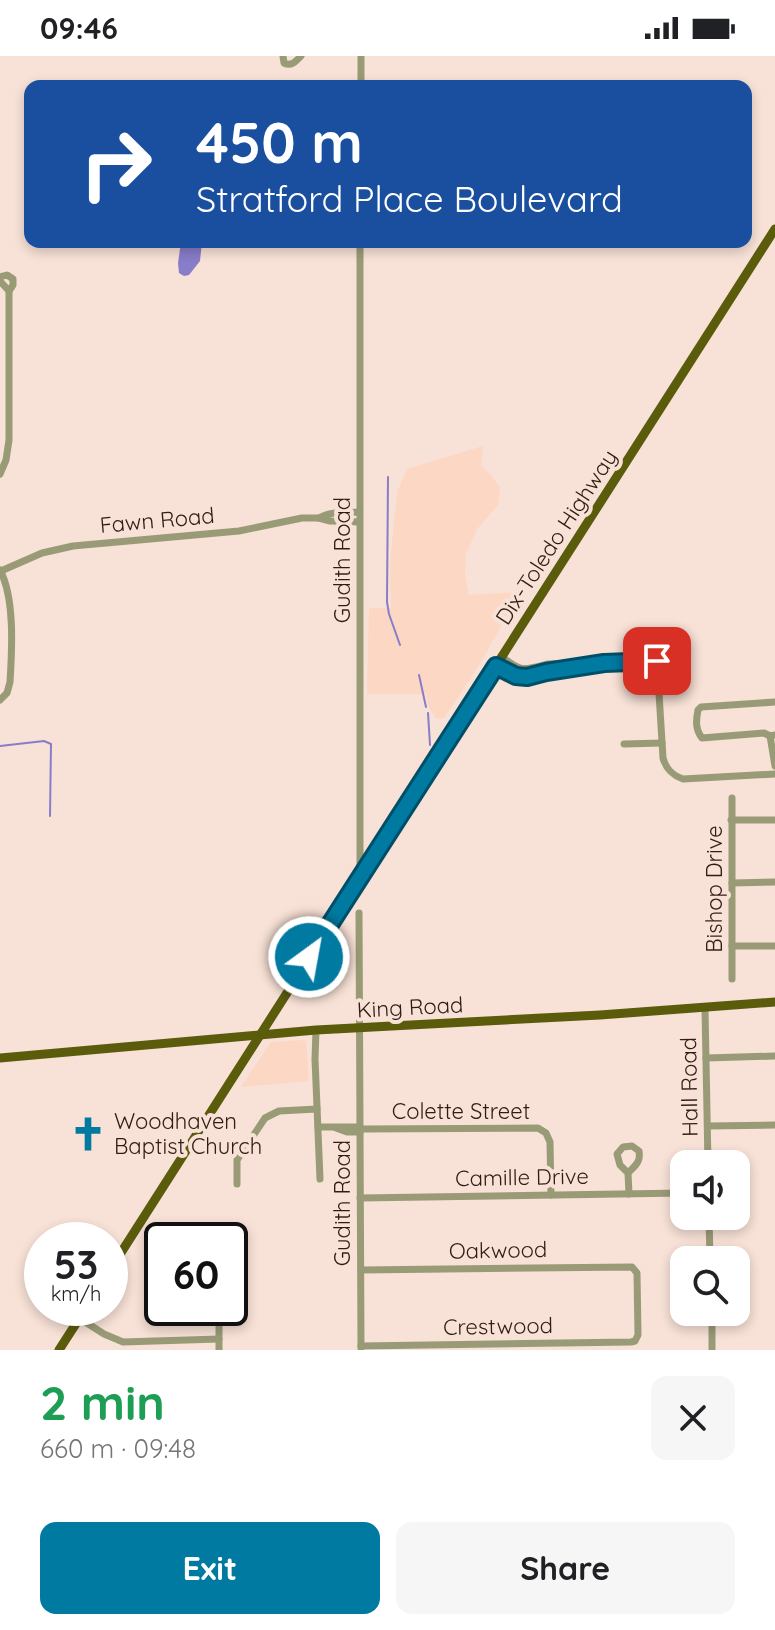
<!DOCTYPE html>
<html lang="en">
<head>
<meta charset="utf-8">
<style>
	:root { --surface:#fff; --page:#f6f6f6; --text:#202124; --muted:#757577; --accent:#007aa1 }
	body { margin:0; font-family:Quicksand,sans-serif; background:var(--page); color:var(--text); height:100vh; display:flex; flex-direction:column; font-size:30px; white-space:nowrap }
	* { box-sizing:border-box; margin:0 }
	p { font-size:26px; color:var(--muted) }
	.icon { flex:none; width:44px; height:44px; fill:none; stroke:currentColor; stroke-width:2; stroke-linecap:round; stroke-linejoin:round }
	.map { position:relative; height:1294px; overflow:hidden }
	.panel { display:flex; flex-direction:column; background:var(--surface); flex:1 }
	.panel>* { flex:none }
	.banner { position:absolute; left:24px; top:24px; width:728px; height:168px; border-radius:16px; box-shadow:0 4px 12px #0003; background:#1a4fa0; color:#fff; overflow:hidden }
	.fabs { position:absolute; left:670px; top:1094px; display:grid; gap:16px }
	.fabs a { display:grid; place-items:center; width:80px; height:80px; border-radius:16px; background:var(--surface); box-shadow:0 4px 12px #0003; font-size:40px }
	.speed { position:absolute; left:24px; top:1166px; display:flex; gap:16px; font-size:40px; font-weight:700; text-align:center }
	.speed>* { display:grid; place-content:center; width:104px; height:104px; border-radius:50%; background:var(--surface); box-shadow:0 4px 12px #0003; line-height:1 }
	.speed small { font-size:20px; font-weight:400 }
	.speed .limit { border:4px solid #111; border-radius:12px; background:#fff; color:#111 }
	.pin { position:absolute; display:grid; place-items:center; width:68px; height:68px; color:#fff; margin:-34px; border-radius:16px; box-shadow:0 4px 12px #0006 }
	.me { position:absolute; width:88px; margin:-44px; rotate:32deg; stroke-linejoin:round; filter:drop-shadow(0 0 6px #0008) }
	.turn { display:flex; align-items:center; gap:28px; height:168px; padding:0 40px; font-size:36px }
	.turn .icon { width:104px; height:104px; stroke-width:2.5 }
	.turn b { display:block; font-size:56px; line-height:68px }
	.round { display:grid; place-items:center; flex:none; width:84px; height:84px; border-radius:16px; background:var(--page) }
	.headline { display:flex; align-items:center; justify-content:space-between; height:136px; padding:0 40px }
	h1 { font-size:48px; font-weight:700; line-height:60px; color:#1e9e55 }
	.cta { display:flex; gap:16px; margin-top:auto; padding:16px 40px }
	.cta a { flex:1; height:92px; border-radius:16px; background:var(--accent); color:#fff; font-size:32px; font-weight:700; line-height:92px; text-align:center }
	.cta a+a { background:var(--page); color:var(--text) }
	.status { display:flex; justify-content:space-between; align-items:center; height:56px; padding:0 40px; background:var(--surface); direction:ltr }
	.status svg { height:22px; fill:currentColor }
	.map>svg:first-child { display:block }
	.built { fill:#fcd7c3 }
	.water { fill:#887dc8 }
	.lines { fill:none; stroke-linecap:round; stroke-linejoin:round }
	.stream { stroke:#887dc8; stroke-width:2 }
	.minor { stroke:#999b77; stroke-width:7 }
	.major { stroke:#5b5b0c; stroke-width:9 }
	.route-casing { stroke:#004f69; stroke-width:20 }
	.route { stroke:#007aa1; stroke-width:14 }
	.labels { text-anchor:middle; stroke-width:8; stroke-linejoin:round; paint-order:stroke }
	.street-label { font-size:22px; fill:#301d12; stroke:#f8e1d6 }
	.poi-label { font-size:22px; fill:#301d12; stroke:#f8e1d6; text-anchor:start }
</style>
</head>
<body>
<div class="status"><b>09:46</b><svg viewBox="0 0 49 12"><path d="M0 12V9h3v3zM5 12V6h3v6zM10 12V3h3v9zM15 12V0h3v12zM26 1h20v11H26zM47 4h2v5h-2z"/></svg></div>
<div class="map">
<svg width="775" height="1294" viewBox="0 0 775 1294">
	<rect width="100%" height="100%" fill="#f8e1d6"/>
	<g class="built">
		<path d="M483,390L481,410L492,420L500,432L498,449L478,472L466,497L465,519L469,539L520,536L481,606L444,662L437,663L429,652L426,638H367L369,552H391L390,509L394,465L398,434L407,413Z"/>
		<path d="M306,984L309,1025L241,1031L271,986Z"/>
	</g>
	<path class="water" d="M181,186H202L200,205L189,219L184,220L179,217L178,207Z"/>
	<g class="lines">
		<g class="stream">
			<path d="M388,421L387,546L389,558L400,589"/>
			<path d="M419,619L426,651"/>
			<path d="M428,657L430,689"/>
			<path d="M0,690L44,685L51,688L50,760"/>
		</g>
		<g class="minor">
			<path d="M283,0L284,7C292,11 296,5 301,0"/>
			<path d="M361,0V30"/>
			<path d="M360,186V820"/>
			<path d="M0,221L7,219L13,223V229L9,235"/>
			<path d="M0,225L9,235V384L6,404L0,418"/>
			<path d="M319,462C331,455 346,457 359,456"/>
			<path d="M0,514C15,542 12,594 10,626L7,637L0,644"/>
			<path d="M1,515L42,497L73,490L239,475L302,462H319L330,465L359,466"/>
			<path d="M501,600C522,617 524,614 548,608L667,604"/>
			<path d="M657,605L663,702C666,713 672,719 683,723L775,718"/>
			<path d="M496,610L516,620L527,621L546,616L586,611"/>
			<path d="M775,646L701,651L698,654C696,664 695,673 702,682L764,677L770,680L775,679"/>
			<path d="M770,680L775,710"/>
			<path d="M624,688L662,687"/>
			<path d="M732,742V923"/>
			<path d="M731,764H775"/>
			<path d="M732,827L775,826"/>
			<path d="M359,857L361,1292"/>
			<path d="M732,890H775"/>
			<path d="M705,953L708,1108"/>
			<path d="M316,974L315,1003L320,1123"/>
			<path d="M706,1002L775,1000"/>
			<path d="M708,1070L775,1069"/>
			<path d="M318,1071H360"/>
			<path d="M336,1072L347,1076H360"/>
			<path d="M360,1073L538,1072L546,1077L550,1086L551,1139"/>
			<path d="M628,1117C635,1110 641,1106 639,1095L632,1090L623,1091L617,1098L620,1109L628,1117L629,1138"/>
			<path d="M237,1128V1104L265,1062L279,1055L317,1053"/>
			<path d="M360,1142L684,1137"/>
			<path d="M709,1160L710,1204"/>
			<path d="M361,1214L632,1211L637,1217L638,1279L635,1285L631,1286L361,1290"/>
			<path d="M712,1256V1294"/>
			<path d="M79,1262L104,1278L123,1286L219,1283"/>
			<path d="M219,1262V1294"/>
		</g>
		<g class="major">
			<path d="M0,1002L316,974L600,959L775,946"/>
			<path d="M110,1214L775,173"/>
			<path d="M59,1294L86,1252"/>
		</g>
	</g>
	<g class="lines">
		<g class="route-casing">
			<path id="route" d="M309,901L496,610L516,620L527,621L546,616L604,607L657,605"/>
		</g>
		<use href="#route" class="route"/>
	</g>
	<defs>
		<g id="church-bare" transform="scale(2.76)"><path d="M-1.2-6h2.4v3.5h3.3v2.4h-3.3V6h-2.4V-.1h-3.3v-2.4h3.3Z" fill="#007aa1" stroke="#f8e1d6" stroke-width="2.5" paint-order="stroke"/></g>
	</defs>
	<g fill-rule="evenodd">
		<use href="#church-bare" x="88" y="1078"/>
	</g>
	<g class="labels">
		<g class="street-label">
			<text transform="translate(157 464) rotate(-5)" y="8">Fawn Road</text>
			<text transform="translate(556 481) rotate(-57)" y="8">Dix-Toledo Highway</text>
			<text transform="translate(342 504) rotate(-90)" y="8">Gudith Road</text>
			<text transform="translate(714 833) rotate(-90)" y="8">Bishop Drive</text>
			<text transform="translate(410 951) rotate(-3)" y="8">King Road</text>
			<text transform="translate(689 1031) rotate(-91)" y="8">Hall Road</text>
			<text x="461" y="1063">Colette Street</text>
			<text transform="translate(522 1121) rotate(-1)" y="8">Camille Drive</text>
			<text transform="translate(342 1147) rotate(-90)" y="8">Gudith Road</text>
			<text transform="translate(498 1194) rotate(-1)" y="8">Oakwood</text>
			<text transform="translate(498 1270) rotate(-1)" y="8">Crestwood</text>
		</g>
		<g class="poi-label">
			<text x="114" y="1073">Woodhaven<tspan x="114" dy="25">Baptist Church</tspan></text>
		</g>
	</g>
</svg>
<div class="fabs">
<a><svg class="icon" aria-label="sound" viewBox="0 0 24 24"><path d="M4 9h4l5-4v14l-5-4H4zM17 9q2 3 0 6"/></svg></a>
<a><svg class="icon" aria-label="search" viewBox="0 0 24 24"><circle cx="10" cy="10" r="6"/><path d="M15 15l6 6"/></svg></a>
</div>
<div class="speed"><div>53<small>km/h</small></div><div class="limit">60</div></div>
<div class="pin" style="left:657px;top:605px;background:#d93025"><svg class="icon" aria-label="arrive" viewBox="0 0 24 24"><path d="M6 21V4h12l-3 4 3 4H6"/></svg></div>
<svg class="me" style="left:309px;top:901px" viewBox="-20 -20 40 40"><circle r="17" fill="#007aa1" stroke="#fff" stroke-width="3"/><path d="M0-11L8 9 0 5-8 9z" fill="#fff"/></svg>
<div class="banner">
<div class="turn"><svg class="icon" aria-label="right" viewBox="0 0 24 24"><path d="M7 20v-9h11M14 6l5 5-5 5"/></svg><div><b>450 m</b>Stratford Place Boulevard</div></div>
</div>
</div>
<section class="panel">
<div class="headline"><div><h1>2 min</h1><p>660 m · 09:48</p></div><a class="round"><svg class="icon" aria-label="close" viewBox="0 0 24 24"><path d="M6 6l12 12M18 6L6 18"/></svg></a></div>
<div class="cta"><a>Exit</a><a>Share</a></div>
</section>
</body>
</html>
